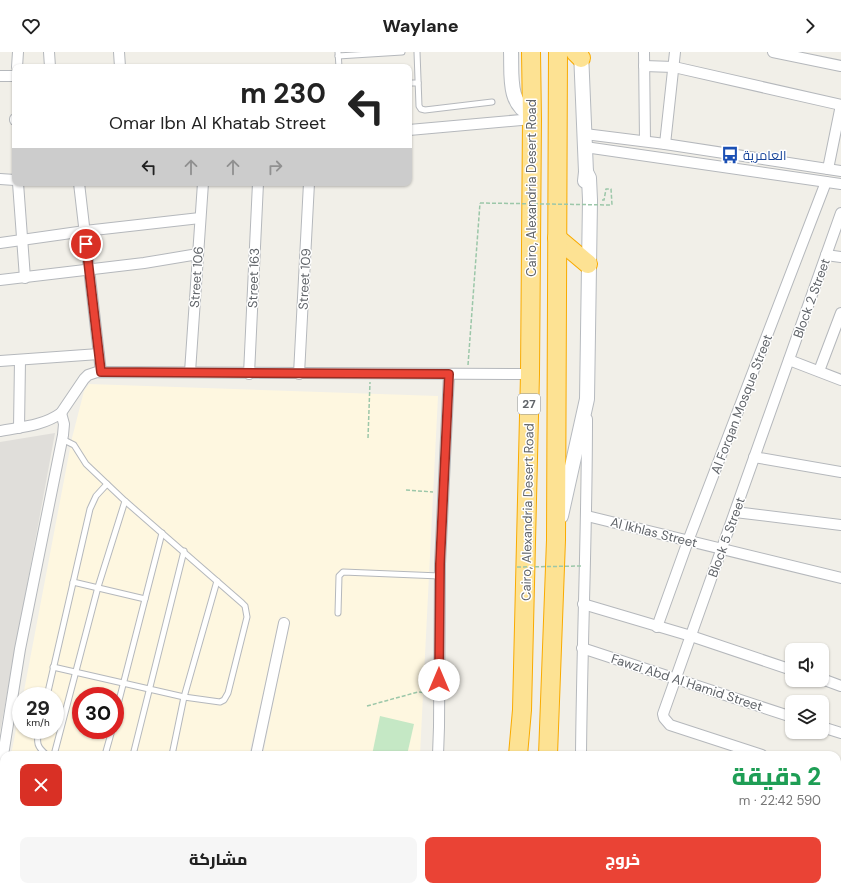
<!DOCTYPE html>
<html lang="ar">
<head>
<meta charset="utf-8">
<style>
	:root { --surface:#fff; --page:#f6f6f6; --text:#222; --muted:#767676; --accent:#ea4335 }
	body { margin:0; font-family:"DM Sans",Cairo,sans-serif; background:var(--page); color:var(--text); direction:rtl; height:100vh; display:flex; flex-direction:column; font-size:15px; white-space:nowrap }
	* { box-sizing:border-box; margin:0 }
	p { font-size:13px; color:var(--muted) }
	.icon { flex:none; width:22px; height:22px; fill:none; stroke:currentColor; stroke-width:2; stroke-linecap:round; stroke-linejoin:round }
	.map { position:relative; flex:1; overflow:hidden; direction:ltr }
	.side { position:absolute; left:0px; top:699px; width:841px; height:140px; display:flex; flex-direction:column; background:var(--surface); border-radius:12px 12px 0 0; box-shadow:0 1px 3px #0004; direction:rtl }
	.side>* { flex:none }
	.hud { position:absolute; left:12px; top:12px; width:400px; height:122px; border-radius:8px; box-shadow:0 1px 3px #0004; direction:rtl; background:#fff; color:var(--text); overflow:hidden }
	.fabs { position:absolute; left:785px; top:591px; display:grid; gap:8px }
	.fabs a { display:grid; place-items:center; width:44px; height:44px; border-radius:8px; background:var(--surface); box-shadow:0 1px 3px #0004; font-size:20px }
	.speed { position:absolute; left:12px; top:635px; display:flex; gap:8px; font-size:20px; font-weight:700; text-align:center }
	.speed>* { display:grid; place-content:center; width:52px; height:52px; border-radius:50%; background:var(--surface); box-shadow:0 1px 3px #0004; line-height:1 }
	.speed small { font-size:10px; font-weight:400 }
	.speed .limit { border:6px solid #d22; background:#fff; color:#111 }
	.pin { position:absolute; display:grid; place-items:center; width:34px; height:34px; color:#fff; margin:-17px; border:2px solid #fff; border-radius:50%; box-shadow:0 1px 4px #0007 }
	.me { position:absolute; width:44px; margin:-22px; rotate:0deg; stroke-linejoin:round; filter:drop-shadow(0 0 3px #0008) }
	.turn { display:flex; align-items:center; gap:14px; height:84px; padding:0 20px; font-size:18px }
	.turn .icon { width:52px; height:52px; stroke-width:2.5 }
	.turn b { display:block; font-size:28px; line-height:34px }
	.lanes { display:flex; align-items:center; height:38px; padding:0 20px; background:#0003; justify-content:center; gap:20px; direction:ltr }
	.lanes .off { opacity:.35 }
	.round { display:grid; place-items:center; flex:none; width:42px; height:42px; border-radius:8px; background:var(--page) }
	.head { display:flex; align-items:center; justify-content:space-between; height:68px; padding:0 20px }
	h1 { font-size:24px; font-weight:800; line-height:30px; color:#1e9e55 }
	.button { display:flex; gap:8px; margin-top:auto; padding:8px 20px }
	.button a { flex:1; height:46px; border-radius:8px; background:var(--accent); color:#fff; font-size:16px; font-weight:800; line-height:46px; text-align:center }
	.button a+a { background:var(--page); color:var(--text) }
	header { display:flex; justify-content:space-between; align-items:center; height:52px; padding:0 20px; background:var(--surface); font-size:18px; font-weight:800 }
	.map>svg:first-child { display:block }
	.commercial { fill:#fef7e0; fill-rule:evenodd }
	.industrial { fill:#e0deda }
	.green { fill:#c5e8c5 }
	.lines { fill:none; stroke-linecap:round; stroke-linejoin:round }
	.stream { stroke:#aadaff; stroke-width:2.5 }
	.lane-casing { stroke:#b5b8bc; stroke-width:7 }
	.street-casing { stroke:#b5b8bc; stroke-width:12 }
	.secondary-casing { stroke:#b6babf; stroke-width:16 }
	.highway-casing { stroke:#f9ab00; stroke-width:20 }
	.path { stroke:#9cc7a9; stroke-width:1.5; stroke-dasharray:4 2; stroke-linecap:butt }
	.lane { stroke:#fff; stroke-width:5 }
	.street { stroke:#fff; stroke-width:10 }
	.secondary { stroke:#fff; stroke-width:14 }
	.highway { stroke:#fde293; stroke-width:18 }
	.path-bridge { stroke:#9cc7a9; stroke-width:1.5; stroke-dasharray:4 2; stroke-linecap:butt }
	.route-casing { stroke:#982c22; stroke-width:10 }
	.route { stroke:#ea4335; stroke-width:7 }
	.labels { text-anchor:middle; stroke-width:3; stroke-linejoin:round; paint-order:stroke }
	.shield { fill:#fff; stroke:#8f9295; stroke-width:1 }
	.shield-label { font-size:12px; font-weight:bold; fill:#5f6368 }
	.transit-label { font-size:13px; fill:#164399; stroke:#fff; text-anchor:start }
	.street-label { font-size:13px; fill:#5f6368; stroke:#fff }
</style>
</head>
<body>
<header><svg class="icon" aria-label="forward" viewBox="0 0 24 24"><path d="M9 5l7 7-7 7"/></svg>Waylane<svg class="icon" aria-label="heart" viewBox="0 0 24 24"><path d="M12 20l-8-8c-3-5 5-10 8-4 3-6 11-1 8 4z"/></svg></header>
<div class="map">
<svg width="841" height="839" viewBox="0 0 841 839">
	<rect width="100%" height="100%" fill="#f1efe8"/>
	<g class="commercial">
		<path d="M89,332L438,344L420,703H263L289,572L280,564L249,703H11L21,652V678H55V644H23L72,386L84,339ZM81,644H115V678H81Z"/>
		<path d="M160,835H219L218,839H164Z"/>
		<path d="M236,835H402L401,839H235Z"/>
	</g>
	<path class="industrial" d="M55,381L0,680V390Z"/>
	<path class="green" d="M380,664L414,672L407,703H372Z"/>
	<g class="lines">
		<g class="stream">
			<path d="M0,756L4,760"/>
			<path d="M87,835L92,839"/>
		</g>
		<g class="lane-casing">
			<g id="lane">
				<path d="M338,0L339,15"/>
				<path d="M417,0L419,54L421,57L425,58L492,50"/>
				<path d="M338,4L402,0"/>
				<path d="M409,31H418"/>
				<path d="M73,530L145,547"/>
				<path d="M338,561L339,524L343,520L440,524"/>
				<path d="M53,615L184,645L220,650L224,648L228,641L247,565L245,554L242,551L125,449L86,412L74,393L62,387"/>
				<path d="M47,644L90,457L96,444L107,432"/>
				<path d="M115,664L162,481"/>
				<path d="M39,678C36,691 37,695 47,703"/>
				<path d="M54,703L98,535L125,449"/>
				<path d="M105,703L112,678"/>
				<path d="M133,703L184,499"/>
				<path d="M172,703L184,645L217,529"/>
				<path d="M364,835L376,839"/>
				<path d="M146,839L149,835"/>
			</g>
		</g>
		<g class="street-casing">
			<g id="street">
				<path d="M49,0L50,15"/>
				<path d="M119,0L120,15"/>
				<path d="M644,0L645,89"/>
				<path d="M773,0L841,14"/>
				<path d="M644,14L674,15L841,53"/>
				<path d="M17,15L18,0"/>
				<path d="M0,24H15"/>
				<path d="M15,68V67"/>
				<path d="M409,78L532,67"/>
				<path d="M585,82L665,92L841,119"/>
				<path d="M665,92L675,0"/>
				<path d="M585,95L841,132"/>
				<path d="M828,117L841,53"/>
				<path d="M0,127L15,128"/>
				<path d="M18,131L25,226"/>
				<path d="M79,131L101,320"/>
				<path d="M0,191L85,179L200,166"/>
				<path d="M826,203L841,205"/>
				<path d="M0,228L144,211L198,202"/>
				<path d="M789,308L841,328"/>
				<path d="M0,309L99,302"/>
				<path d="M819,319L841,261"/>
				<path d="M190,320L203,131"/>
				<path d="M249,322L258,131"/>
				<path d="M299,322L309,131"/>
				<path d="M19,376L20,308"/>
				<path d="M0,379C21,375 43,374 61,361L84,327L88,323L97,320L530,322"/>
				<path d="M754,405L841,420"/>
				<path d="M735,460L841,473"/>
				<path d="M587,464L841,526"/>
				<path d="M583,552L691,584L792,618"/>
				<path d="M657,575L688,489L826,130"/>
				<path d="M582,596L792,665"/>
				<path d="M822,627L841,634"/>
				<path d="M822,675L841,681"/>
				<path d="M256,703L284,571"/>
				<path d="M438,703L439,675L440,512L449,322"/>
				<path d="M581,703C582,591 587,479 587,367"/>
				<path d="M762,703L670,673L664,666L663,662L841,161"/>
				<path d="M0,722L20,597L63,383L64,372L61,361"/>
				<path d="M837,727L841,729"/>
				<path d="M0,770L4,774"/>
				<path d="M72,835L76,839"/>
				<path d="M227,839L228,835"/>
				<path d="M416,839L417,835"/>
				<path d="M564,839V835"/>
			</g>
		</g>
		<g class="secondary-casing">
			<g id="secondary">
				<path d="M511,0C512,22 507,53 532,63"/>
				<path d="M581,0L586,120L585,129"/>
				<path d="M561,464L587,347L590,148L589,126L586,120"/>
				<path d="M0,734L4,737"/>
				<path d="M112,835L116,839"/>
			</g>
		</g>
		<g class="highway-casing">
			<g id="highway">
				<path d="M575,0L581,6"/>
				<path d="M557,186L588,212"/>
				<path d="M518,703L522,658L530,322L532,67L531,0"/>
				<path d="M548,703L556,488L558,0"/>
				<path d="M500,839V835"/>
				<path d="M532,839V835"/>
			</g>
		</g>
		<g class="path">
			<path d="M602,148H604L606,137H611L612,153"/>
			<path d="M468,313L480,151"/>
			<path d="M368,386L370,330"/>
			<path d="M406,438L433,440"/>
			<path d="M367,654L418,640L429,641"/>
		</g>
		<use href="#lane" class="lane"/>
		<use href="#street" class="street"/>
		<use href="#secondary" class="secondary"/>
		<use href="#highway" class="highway"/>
		<g class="path-bridge">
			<path d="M480,151L612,153"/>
			<path d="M517,515L583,514"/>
		</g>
	</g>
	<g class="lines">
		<g class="route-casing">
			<path id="route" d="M86,192L101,320L449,322L440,512L439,628"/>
		</g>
		<use href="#route" class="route"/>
	</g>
	<defs>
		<g id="bus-bare" transform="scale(1.38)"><path d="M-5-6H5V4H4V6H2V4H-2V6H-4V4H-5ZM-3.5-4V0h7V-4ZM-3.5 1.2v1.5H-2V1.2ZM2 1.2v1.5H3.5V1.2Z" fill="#1a4fb4" stroke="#fff" stroke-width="2.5" paint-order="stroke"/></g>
	</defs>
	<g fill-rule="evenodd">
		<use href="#bus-bare" x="730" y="103"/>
	</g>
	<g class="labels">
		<rect class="shield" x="518" y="342" width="22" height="20" rx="3"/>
		<g class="shield-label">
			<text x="529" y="356">27</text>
		</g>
		<g class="transit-label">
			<text x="743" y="108">العامرية</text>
		</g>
		<g class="street-label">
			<text transform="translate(531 136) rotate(-90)" y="5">Cairo, Alexandria Desert Road</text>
			<text transform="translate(196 225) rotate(-86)" y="5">Street 106</text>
			<text transform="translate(253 226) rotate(-88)" y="5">Street 163</text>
			<text transform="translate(304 227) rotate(-87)" y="5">Street 109</text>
			<text transform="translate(811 246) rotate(-70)" y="5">Block 2 Street</text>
			<text transform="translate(741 352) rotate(-69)" y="5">Al Forqan Mosque Street</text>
			<text transform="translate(527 460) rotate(-89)" y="5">Cairo, Alexandria Desert Road</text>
			<text transform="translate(654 480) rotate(14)" y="5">Al Ikhlas Street</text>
			<text transform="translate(726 485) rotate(-70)" y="5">Block 5 Street</text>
			<text transform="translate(687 630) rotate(18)" y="5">Fawzi Abd Al Hamid Street</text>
		</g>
	</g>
</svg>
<div class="fabs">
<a><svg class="icon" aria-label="sound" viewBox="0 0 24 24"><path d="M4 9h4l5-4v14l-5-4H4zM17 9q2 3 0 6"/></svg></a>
<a><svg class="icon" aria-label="layers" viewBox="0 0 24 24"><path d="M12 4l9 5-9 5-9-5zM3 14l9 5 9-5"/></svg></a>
</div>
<div class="speed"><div>29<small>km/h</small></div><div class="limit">30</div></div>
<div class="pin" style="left:86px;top:192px;background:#d93025"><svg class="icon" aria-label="arrive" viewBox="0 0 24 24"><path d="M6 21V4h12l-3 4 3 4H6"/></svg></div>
<svg class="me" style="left:439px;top:628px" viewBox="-20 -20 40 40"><circle r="19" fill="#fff"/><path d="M0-13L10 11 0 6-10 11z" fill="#ea4335"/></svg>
<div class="hud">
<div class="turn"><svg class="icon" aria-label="left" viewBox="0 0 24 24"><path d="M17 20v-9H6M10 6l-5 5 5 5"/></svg><div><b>230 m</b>Omar Ibn Al Khatab Street</div></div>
<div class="lanes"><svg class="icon" aria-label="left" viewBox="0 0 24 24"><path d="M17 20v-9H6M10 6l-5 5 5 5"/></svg><svg class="icon off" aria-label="ahead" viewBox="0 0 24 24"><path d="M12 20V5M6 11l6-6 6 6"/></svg><svg class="icon off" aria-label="ahead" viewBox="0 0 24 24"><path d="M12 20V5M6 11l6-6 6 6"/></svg><svg class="icon off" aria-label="right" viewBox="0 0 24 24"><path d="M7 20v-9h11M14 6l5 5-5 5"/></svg></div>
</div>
<section class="side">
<div class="head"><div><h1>2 دقيقة</h1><p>590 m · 22:42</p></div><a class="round" style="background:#d93025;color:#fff"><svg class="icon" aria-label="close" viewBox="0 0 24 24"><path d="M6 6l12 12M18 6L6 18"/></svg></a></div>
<div class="button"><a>خروج</a><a>مشاركة</a></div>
</section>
</div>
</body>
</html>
